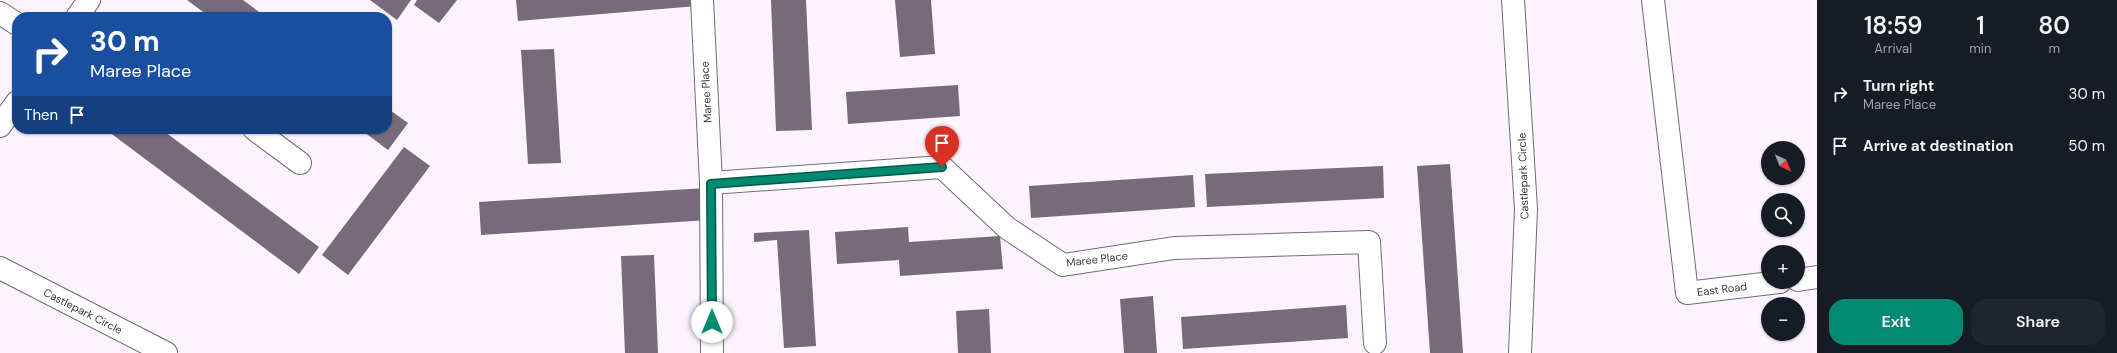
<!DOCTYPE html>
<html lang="en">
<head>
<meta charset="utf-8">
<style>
	:root { --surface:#171b24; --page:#20242c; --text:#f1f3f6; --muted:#9ea1a6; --accent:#008a71 }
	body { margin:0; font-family:"DM Sans",sans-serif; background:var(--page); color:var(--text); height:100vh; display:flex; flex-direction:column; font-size:15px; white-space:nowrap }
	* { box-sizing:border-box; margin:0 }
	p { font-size:13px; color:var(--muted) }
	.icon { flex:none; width:22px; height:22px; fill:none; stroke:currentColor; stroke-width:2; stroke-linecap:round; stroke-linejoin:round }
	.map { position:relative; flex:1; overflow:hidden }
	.side { display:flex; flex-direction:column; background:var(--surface); width:300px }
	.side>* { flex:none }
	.banner { position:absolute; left:12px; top:12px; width:380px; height:122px; border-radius:16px; box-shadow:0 1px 3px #0004; background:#1a4fa0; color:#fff; overflow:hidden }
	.needle { width:26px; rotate:137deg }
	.fabs { position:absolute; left:1761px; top:141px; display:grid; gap:8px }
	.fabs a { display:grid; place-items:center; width:44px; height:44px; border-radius:50%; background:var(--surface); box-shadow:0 1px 3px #0004; font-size:20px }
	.pin { position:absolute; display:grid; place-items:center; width:34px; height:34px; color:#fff; margin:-41px -17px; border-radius:50% 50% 50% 0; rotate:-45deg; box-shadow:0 0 4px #0007 }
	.pin .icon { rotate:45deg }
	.me { position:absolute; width:44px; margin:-22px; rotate:0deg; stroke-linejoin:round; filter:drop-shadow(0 0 3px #0008) }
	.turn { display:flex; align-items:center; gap:14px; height:84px; padding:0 12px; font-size:18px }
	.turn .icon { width:52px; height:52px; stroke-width:2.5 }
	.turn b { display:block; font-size:28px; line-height:34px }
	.then { display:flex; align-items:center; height:38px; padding:0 12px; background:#0003; gap:8px; font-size:15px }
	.eta { display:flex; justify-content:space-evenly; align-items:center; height:68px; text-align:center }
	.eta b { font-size:24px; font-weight:600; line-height:28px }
	.primary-button { display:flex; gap:8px; margin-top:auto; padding:8px 12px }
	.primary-button a { flex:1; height:46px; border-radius:16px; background:var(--accent); color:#fff; font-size:16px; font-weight:600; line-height:46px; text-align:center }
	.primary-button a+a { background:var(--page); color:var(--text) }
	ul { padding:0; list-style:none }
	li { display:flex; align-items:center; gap:12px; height:52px; padding:0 12px }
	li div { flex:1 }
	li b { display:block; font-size:15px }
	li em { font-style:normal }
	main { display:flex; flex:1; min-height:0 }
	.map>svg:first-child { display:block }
	.building { fill:#776a7b }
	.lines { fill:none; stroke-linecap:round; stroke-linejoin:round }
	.street-casing { stroke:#756979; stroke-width:24 }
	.street { stroke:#fff; stroke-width:22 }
	.route-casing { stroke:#005a49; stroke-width:10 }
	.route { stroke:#008a71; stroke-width:7 }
	.labels { text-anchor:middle; stroke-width:4; stroke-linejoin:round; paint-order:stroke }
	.street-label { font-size:11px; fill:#3d373f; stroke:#fff }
</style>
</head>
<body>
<main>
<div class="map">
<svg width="1817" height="353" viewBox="0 0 1817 353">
	<rect width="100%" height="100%" fill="#fbf3fe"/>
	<g class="building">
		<path d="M187,0H243L266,17H210Z"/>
		<path d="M370,0H411L397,20Z"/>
		<path d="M417,0H457L439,23L414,5Z"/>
		<path d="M516,0H697V6L518,21Z"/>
		<path d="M771,0H806L812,130L776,131Z"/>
		<path d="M895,0H931L935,54L900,57Z"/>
		<path d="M554,49L561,163L528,164L521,50Z"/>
		<path d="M958,85L960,116L848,124L846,92Z"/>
		<path d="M387,108L408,123L388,150L360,129H387Z"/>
		<path d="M105,129H161L319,247L299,274Z"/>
		<path d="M404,147L430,166L348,275L322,255Z"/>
		<path d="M1450,164L1463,353H1430L1417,166Z"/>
		<path d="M1383,166L1384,198L1207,207L1205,174Z"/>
		<path d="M1193,175L1195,207L1031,218L1029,186Z"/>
		<path d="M706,188L708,220L481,235L479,202Z"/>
		<path d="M908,227L909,242L1000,236L1003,269L900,276L899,260L837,264L835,232Z"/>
		<path d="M809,230L816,346L784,348L777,240L754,242V233Z"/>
		<path d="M654,255L658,353H625L621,256Z"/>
		<path d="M1153,296L1157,353H1124L1120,299Z"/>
		<path d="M1346,305L1348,338L1183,349L1181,317Z"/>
		<path d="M989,309L991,353H958L956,311Z"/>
	</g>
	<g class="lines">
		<g class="street-casing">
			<g id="street">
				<path d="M702,0L711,183L712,353"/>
				<path d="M1513,0L1526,209L1520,353"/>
				<path d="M1653,0L1687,293L1780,282"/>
				<path d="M0,13L17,24"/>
				<path d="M77,17L89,0"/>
				<path d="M0,126L17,102"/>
				<path d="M254,129L300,163"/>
				<path d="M711,183L942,167L1007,228L1063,265L1174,248L1369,242L1375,343"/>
				<path d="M0,268L166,353"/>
				<path d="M1798,280L1817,277"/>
			</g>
		</g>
		<use href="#street" class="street"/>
	</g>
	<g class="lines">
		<g class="route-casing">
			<path id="route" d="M712,322L711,184L942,167"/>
		</g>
		<use href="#route" class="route"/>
	</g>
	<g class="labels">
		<g class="street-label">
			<text transform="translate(706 92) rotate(-93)" y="4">Maree Place</text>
			<text transform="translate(1523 176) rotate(-92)" y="4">Castlepark Circle</text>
			<text transform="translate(1097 259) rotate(-7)" y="4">Maree Place</text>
			<text transform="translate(1722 289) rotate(-7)" y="4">East Road</text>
			<text transform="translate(83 311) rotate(27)" y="4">Castlepark Circle</text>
		</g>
	</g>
</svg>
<div class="fabs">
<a><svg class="needle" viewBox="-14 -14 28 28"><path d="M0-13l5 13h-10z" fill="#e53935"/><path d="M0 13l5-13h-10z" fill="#9ea1a6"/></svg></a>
<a><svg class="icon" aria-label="search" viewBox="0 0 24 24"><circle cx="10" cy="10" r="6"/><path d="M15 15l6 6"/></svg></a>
<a>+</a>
<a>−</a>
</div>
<div class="pin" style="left:942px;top:167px;background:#d93025"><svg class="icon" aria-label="arrive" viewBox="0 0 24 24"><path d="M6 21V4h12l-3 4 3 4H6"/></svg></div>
<svg class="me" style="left:712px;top:322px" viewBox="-20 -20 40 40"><circle r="19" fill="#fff"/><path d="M0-13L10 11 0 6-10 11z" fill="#008a71"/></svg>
<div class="banner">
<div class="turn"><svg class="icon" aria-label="right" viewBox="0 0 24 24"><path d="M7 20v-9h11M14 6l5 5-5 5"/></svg><div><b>30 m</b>Maree Place</div></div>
<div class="then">Then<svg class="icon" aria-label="arrive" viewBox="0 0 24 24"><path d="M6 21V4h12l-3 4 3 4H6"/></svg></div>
</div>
</div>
<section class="side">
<div class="eta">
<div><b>18:59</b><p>Arrival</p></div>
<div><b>1</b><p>min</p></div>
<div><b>80</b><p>m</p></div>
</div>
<ul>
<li><svg class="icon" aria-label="right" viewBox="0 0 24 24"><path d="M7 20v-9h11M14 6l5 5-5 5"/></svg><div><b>Turn right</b><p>Maree Place</p></div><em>30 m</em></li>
<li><svg class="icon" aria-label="arrive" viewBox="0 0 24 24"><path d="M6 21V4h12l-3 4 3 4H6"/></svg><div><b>Arrive at destination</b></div><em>50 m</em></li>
</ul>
<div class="primary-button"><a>Exit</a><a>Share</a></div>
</section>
</main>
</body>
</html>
